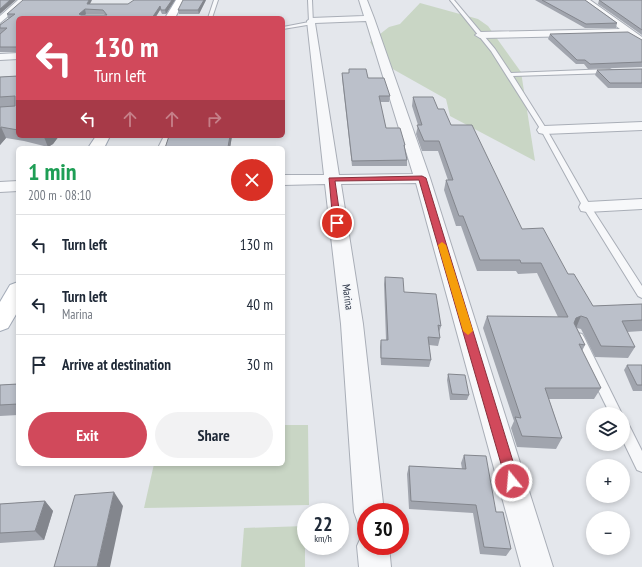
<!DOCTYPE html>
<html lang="en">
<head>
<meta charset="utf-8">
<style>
	:root { --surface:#fff; --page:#f2f2f3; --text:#1f2937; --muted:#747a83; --line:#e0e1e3; --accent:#d1495b }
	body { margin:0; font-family:"PT Sans Narrow",sans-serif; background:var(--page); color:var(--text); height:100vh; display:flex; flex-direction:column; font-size:15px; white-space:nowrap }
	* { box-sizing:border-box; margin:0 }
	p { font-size:13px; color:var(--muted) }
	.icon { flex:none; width:22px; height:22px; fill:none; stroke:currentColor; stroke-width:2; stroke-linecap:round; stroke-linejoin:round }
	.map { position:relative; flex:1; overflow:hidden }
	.details { position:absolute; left:16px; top:146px; width:269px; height:320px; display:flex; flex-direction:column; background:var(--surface); border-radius:6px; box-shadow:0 2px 6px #0003 }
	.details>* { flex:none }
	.hud { position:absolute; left:16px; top:16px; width:269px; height:122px; border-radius:6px; box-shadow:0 2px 6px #0003; background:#d1495b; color:#fff; overflow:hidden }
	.buttons { position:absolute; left:586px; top:407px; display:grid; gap:8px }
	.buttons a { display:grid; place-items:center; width:44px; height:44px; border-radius:50%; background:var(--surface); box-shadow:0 2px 6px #0003; font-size:20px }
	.speed { position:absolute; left:297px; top:503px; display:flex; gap:8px; font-size:20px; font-weight:700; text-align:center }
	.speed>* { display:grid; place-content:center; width:52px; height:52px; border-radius:50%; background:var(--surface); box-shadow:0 2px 6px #0003; line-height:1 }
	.speed small { font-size:10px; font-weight:400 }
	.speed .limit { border:6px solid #d22; background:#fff; color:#111 }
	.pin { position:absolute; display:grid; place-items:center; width:34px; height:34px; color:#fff; margin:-17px; border:2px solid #fff; border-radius:50%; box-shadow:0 1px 4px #0007 }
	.me { position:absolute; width:44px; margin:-22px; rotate:343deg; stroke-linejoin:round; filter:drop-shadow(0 0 3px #0008) }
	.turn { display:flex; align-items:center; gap:14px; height:84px; padding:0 12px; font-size:18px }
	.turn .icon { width:52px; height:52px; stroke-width:2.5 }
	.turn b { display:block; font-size:28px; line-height:34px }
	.lanes { display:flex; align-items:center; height:38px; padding:0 12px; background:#0003; justify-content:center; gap:20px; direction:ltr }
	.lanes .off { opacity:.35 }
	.round { display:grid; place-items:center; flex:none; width:42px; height:42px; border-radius:21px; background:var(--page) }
	.summary { display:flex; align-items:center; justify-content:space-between; height:68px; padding:0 12px }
	h1 { font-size:24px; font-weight:600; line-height:30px; color:#1e9e55 }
	.button { display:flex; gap:8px; margin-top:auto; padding:8px 12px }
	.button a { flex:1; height:46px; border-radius:24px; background:var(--accent); color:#fff; font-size:16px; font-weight:600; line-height:46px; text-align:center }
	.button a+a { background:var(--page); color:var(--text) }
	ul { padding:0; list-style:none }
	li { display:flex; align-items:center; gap:12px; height:60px; padding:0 12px; border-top:1px solid var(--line) }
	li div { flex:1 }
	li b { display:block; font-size:15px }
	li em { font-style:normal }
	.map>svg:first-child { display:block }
	.green { fill:#c9d6c5 }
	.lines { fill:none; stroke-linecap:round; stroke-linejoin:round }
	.service-casing { stroke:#a9aeb7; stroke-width:2 }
	.minor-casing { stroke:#a9aeb7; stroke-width:2 }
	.primary-casing { stroke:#a3abb8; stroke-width:2 }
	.service { fill:#f7f8fa; fill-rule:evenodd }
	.minor { fill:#f7f8fa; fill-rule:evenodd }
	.primary { fill:#fff; fill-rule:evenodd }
	.wall { fill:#a1a5ae; fill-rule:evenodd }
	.shaded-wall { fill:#83868d }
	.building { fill:#bbc0ca; stroke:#83868d; fill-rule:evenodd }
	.route { fill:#d1495b; stroke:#882f3b }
	.slow { fill:#f59e0b }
	.labels { text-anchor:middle; stroke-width:3; stroke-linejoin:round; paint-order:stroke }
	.street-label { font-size:11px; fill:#2b3445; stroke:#f4f6f9 }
</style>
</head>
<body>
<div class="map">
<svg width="642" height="567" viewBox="0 0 642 567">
	<rect width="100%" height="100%" fill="#e4e7ec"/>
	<g class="green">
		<path d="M420,3L478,19L488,26L521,72L535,161L450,116L446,99L382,63L370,42L389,27L400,24Z"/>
		<path d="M283,425H308L309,505L144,508L154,464H283Z"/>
		<path d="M305,526V567H241L244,528Z"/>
	</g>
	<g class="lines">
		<g class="service-casing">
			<g id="service">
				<path d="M214,0H218L212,18H208Z"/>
				<path d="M308,0H312L313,24L283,29V27L309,22Z"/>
				<path d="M450,0H454L495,49L511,73L610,69L613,71L610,73L513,76L547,130L591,207L642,286V298L638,296L583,207L541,130L491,51Z"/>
				<path d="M164,136H170L166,148H158Z"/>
				<path d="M578,333L582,334L584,337L622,414H610L572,337L574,334Z"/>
				<path d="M623,421L628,423L642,451V472L637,470L623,441Z"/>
			</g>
		</g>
		<g class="minor-casing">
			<g id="minor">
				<path d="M18,0H27L0,23V16Z"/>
				<path d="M359,0H367L374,18L430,178L553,567H521L416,183L341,184L363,324L384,512H366V526L358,523L354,512L341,324L325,184L283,185V175H324L307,21L311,18L364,16ZM366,21L413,174L339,175L315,23Z"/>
				<path d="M581,0H590L642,37V44L627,35L480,38L475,35L480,32L620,29Z"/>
				<path d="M18,53V59L0,60V54Z"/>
				<path d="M642,122V130L544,134L539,133L537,130L539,127L544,126Z"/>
				<path d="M18,181V191L0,192V182Z"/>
				<path d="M642,199V209L587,212L581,211L579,207L581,203L587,202Z"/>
				<path d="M366,533V546H389L391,567H359L357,546L362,535Z"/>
			</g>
		</g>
		<g class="primary-casing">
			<g id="primary">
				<path d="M176,0H184L175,18H165Z"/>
				<path d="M96,136H110L104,148H88Z"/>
				<path d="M18,282V311L8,328L0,331V302L10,285Z"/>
			</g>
		</g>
		<use href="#service" class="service"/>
		<use href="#minor" class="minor"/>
		<use href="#primary" class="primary"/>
	</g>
	<g class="wall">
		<path d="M175,0L166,14H162L160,10L155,18H18V52H0V34L2,33H0V25L10,18H8L7,14L90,4H128ZM86,14H104L105,15H84Z"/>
		<path d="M206,0L199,14H179L178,10Z"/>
		<path d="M535,0H585L617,23L616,28H585Z"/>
		<path d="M599,0H642V35L598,4Z"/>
		<path d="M550,34L642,40V67L588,69L584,64H576L548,39Z"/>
		<path d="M349,69L368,78L390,96L389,102H380L386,128L405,145V149L407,160V166H352L342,78V73H349Z"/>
		<path d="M642,69V88H608L595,75L597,70Z"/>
		<path d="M18,76V136H59L53,144L48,147L24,141L6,138L0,145V77Z"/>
		<path d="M413,97L438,109L451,125L522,229L568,274L593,306L642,304V331L627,332L635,347L628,358L595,357L581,329L577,328L585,345L582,351L601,388L594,399H549L562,438L556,449L517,447L511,428L514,421L483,328L487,316L558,317L537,273L518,274L516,271H477L461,226H456L444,190L446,180H448L438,151H422L416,134L418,125L412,106Z"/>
		<path d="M144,136H163L162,137H144Z"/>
		<path d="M169,136H232L230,148H165Z"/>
		<path d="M385,277L404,292L441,326L439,333L440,338L438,346L429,345L431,360L429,367L381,365L380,347L381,340H386L384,284Z"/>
		<path d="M627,365H642V391H633L624,370Z"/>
		<path d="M448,374L469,395L467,400H450L447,380Z"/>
		<path d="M18,384V415L0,416V385Z"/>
		<path d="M464,455L496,512L511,549L506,556L480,554L473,513L409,509L407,474L409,466L462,469L461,463Z"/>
		<path d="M45,501L53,511L44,540L0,543V504Z"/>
	</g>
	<g class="shaded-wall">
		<path d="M10,0H16L0,14V9Z"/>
		<path d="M89,0H92L88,8L87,4Z"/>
		<path d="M172,0H175L166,14L165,10Z"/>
		<path d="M204,0H206L199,14L198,10Z"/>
		<path d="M160,6V10L155,18H152Z"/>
		<path d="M85,9L86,14L81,18L79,14Z"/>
		<path d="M1,127L6,138L0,145V129Z"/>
		<path d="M45,136H59L53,144L48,147L44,137Z"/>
		<path d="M230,136H232L230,148H229Z"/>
		<path d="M581,316L576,328L571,329L576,318Z"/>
		<path d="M114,492L123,506L110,567H97Z"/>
		<path d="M45,501L53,511L44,540L35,531Z"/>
	</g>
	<g class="building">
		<path d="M0,0H10L0,9Z"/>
		<path d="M23,0H89L87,4H128L134,0H172L165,10H161L160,6L152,18H18V47H0V34L7,28H0V25L15,14H7ZM85,9L103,10L107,15H81L79,14Z"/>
		<path d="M183,0H204L198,10H178Z"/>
		<path d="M542,0H585L617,23L586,24Z"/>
		<path d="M599,0H642V30Z"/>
		<path d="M628,32L642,40V62L590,64L585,60H577L550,34Z"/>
		<path d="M349,69H366L368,78H384L390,96H379L386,128H400L405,145H404L407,160L352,161L342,73H349Z"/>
		<path d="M642,69V83H610L597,70Z"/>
		<path d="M18,76V130L1,127L0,129V107L15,106V96L0,97V77Z"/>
		<path d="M413,97H433L438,109H444L451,125H472L522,229L543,228L568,274H574L593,306L642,304V320L622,321L635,347L601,346L587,318L581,316L576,318L574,323L585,345L579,344L601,388H545L562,438L522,436L515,417L521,418L487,316L568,317L541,263H521L520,260H480L463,216H459L446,180H453L439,141H424L417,125H422Z"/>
		<path d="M169,136H230L228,147L192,148H165Z"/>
		<path d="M385,277L403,278L404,292L436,294L441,326L438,325L440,338L428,337L431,360L381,358V340H388Z"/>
		<path d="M627,365H642V385H637Z"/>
		<path d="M448,374L465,375L469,395L452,394Z"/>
		<path d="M18,384V404L0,405V385Z"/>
		<path d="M464,455L486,456L496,512H503L511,549L484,547L476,505L411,501L409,466L466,469Z"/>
		<path d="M114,492L97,567H54L75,495Z"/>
		<path d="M45,501L35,531L0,533V504Z"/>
	</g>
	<path class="route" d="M422,176L426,178L519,481L517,486L512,487L508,486L506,481L419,180L335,181L341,223L337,225L333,223L329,178Z"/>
	<path class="slow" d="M442,242L446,245L473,331L468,335L463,331L438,245Z"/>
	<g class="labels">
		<g class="street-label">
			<text transform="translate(348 297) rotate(82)" y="4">Marina</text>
		</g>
	</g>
</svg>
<div class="buttons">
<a><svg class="icon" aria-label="layers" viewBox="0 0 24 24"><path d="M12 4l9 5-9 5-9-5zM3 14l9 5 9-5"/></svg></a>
<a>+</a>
<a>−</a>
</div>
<div class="speed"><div>22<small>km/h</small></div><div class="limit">30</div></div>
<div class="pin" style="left:337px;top:223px;background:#d93025"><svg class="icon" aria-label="arrive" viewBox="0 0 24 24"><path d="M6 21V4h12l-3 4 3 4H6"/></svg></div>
<svg class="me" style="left:512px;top:481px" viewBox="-20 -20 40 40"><circle r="17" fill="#d1495b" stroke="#fff" stroke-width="3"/><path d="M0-11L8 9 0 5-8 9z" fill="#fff"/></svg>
<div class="hud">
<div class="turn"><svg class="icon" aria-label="left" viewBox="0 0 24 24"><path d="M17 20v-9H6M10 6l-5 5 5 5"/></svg><div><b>130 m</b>Turn left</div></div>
<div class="lanes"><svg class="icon" aria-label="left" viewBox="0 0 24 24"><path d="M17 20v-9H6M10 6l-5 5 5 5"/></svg><svg class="icon off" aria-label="ahead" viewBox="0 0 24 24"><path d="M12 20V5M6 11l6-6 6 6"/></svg><svg class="icon off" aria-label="ahead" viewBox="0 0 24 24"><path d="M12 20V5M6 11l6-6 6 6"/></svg><svg class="icon off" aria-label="right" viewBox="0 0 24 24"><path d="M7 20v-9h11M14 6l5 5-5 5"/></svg></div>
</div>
<section class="details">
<div class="summary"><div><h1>1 min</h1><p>200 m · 08:10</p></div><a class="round" style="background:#d93025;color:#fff"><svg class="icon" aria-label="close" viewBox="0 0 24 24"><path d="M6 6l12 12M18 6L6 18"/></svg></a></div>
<ul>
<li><svg class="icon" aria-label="left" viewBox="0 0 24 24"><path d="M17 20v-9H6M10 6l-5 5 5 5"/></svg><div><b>Turn left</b></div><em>130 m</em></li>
<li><svg class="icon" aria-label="left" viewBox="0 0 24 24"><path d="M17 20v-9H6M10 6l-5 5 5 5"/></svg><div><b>Turn left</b><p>Marina</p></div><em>40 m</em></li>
<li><svg class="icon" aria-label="arrive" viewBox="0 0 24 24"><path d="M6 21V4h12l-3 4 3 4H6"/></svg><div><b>Arrive at destination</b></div><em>30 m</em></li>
</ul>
<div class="button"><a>Exit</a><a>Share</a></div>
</section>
</div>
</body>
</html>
